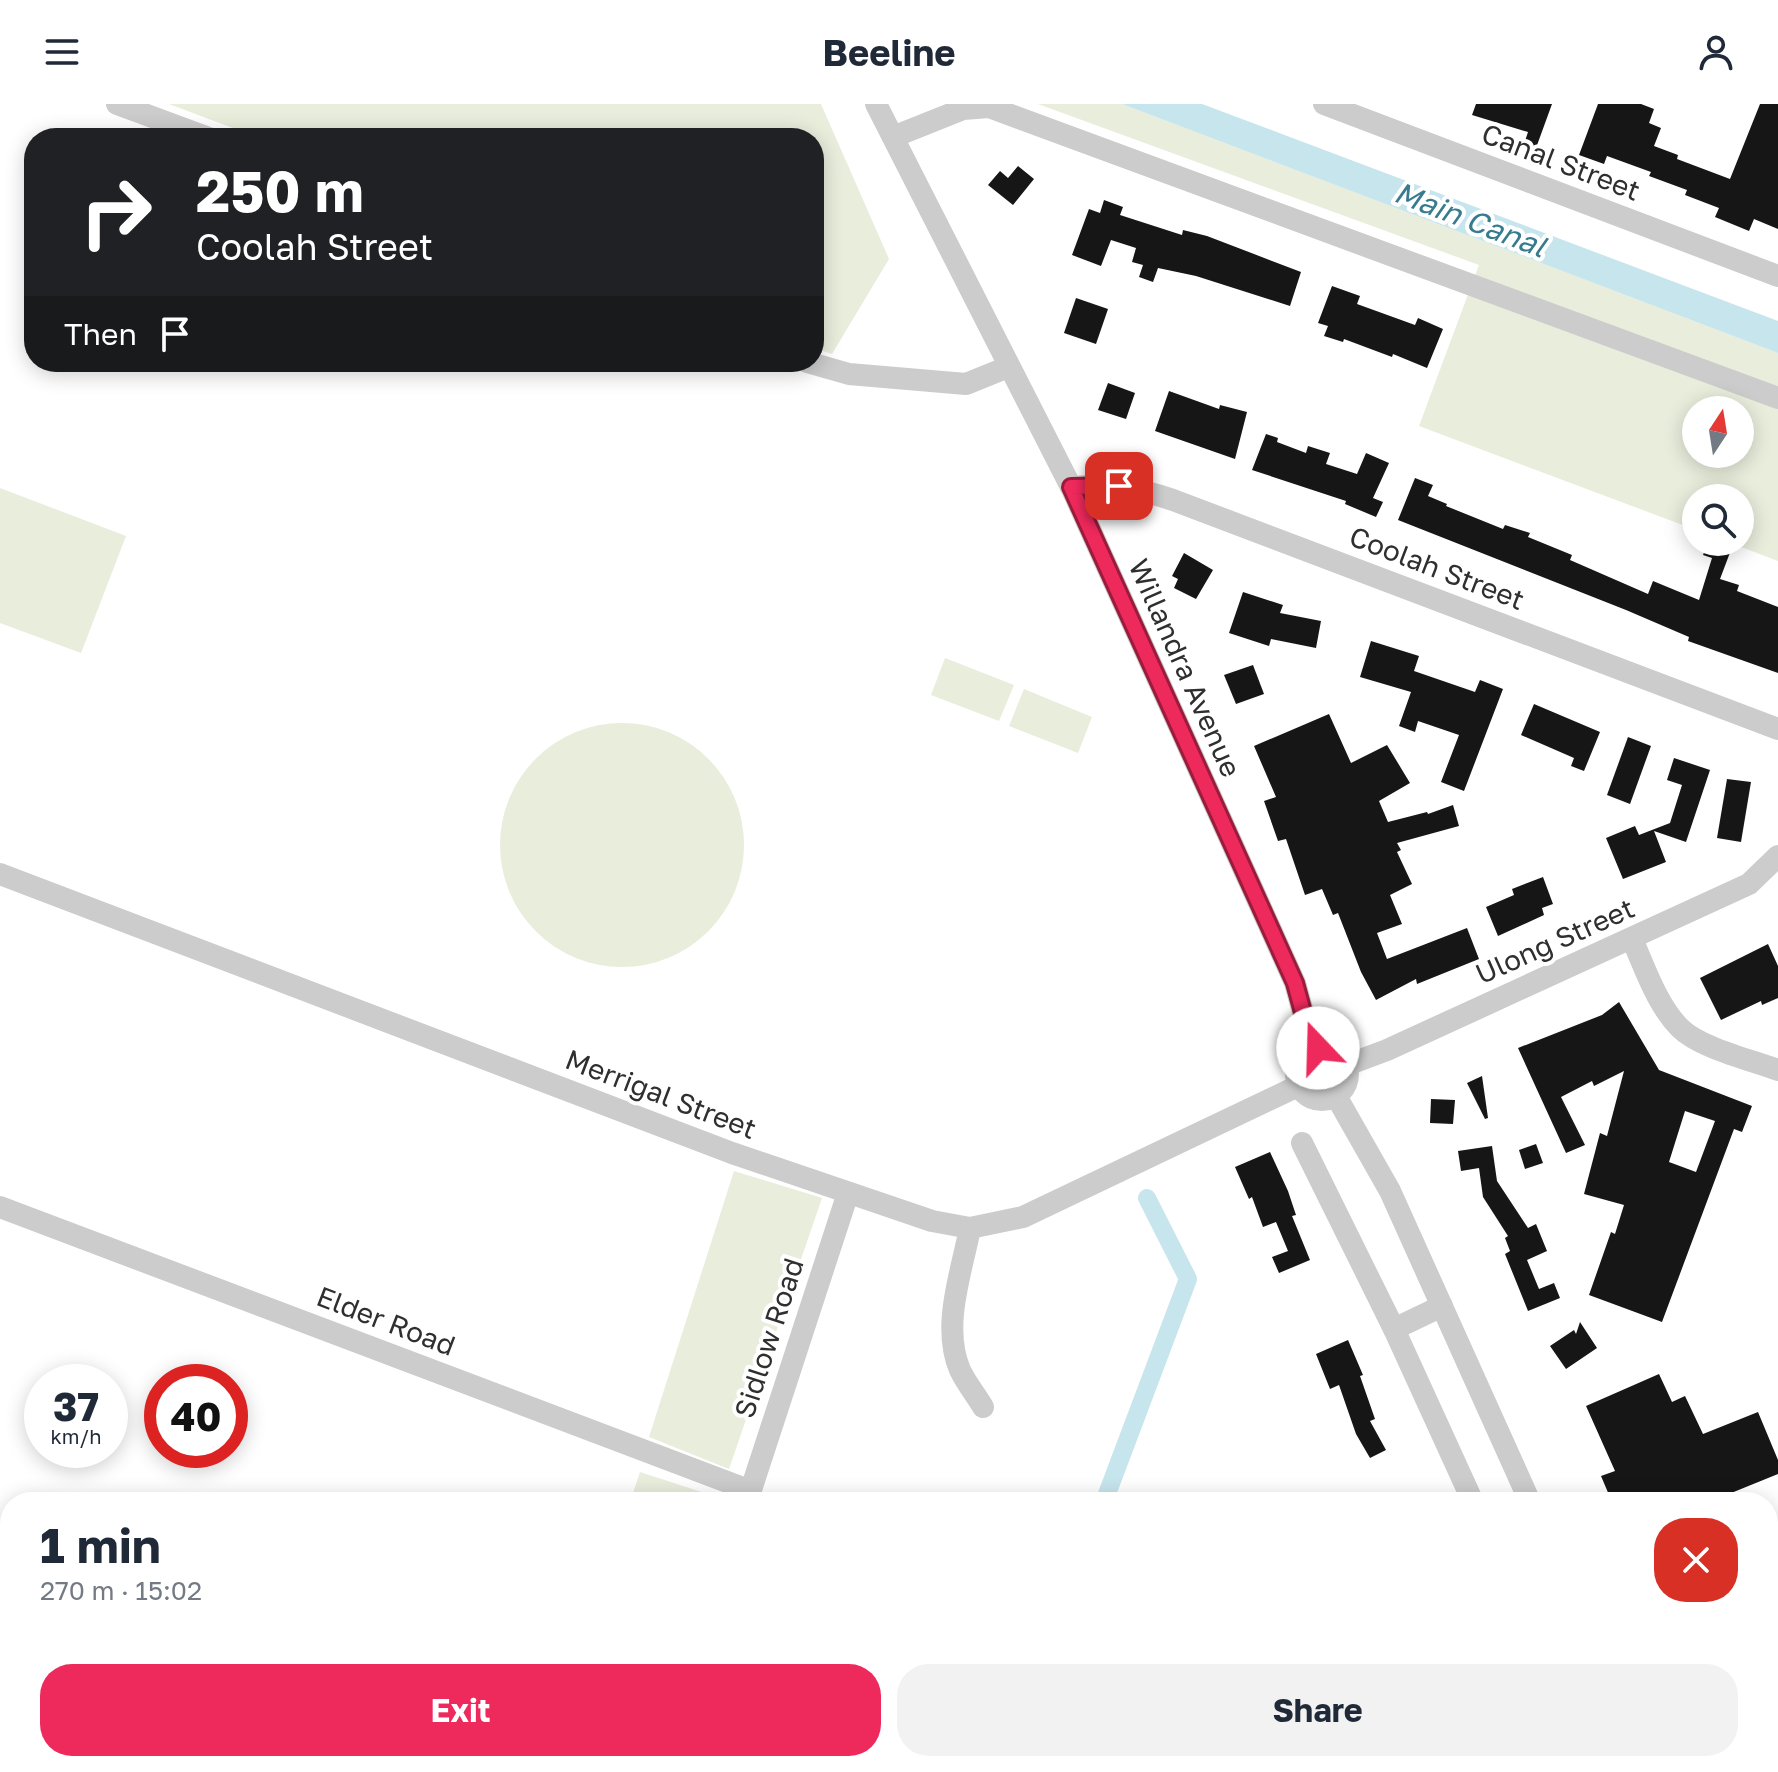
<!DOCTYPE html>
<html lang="en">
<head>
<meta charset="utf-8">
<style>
	:root { --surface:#fff; --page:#f2f2f3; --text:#1f2937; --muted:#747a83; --accent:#ee295b }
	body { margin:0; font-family:"Golos Text",sans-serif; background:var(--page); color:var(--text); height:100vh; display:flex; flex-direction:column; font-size:30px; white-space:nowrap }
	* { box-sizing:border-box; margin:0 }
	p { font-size:26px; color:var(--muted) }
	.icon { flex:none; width:44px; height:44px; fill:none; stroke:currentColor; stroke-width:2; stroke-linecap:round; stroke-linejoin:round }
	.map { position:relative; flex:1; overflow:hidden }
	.side { position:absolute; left:0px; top:1388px; width:1778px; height:280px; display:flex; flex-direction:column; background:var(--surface); border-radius:32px 32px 0 0; box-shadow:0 4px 20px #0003 }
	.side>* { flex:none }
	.banner { position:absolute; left:24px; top:24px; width:800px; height:244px; border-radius:32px; box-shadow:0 4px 20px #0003; background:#202124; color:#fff; overflow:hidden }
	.needle { width:52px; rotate:12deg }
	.tools { position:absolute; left:1682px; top:292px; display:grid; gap:16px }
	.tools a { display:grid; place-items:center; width:72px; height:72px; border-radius:50%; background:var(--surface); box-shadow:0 4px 20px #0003; font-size:40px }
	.speed { position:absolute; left:24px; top:1260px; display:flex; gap:16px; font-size:40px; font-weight:700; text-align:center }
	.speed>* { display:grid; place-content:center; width:104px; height:104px; border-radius:50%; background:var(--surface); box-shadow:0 4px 20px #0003; line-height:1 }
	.speed small { font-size:20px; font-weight:400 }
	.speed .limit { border:12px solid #d22; background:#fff; color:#111 }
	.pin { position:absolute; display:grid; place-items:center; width:68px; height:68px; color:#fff; margin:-34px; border-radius:16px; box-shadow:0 4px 12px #0006 }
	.me { position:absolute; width:88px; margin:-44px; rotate:339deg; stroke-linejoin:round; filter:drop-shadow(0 0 6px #0008) }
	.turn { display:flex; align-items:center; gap:28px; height:168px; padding:0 40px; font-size:36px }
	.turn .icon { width:104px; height:104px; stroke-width:2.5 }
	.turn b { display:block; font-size:56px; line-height:68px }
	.then { display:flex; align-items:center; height:76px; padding:0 40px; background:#0003; gap:16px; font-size:30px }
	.round { display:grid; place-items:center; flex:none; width:84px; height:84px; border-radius:32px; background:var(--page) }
	.headline { display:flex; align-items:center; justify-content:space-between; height:136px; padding:0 40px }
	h1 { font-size:48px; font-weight:700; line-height:60px }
	.button { display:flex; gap:16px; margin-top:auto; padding:16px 40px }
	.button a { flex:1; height:92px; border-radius:32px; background:var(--accent); color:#fff; font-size:32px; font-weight:700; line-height:92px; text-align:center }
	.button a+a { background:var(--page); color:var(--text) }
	header { display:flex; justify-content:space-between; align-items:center; height:104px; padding:0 40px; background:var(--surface); font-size:36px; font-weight:700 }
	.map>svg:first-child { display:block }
	.green { fill:#e8eddc; fill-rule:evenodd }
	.water { fill:#c7e5ed }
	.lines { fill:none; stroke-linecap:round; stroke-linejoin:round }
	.canal { stroke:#c7e5ed; stroke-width:18 }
	.building { fill:#161616; fill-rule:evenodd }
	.minor { stroke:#ccc; stroke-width:22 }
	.route-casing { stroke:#9b1b3b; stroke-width:20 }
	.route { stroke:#ee295b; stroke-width:14 }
	.labels { text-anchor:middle; stroke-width:8; stroke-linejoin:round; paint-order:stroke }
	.street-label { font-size:28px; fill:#2f2f2f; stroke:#fff }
	.water-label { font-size:30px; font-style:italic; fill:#367c8e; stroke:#fff }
</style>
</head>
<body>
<header><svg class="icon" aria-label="menu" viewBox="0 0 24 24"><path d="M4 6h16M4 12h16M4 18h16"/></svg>Beeline<svg class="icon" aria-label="person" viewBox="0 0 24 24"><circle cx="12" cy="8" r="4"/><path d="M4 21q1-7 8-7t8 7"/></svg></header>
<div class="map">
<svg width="1778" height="1668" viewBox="0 0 1778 1668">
	<rect width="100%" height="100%" fill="#fff"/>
	<g class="green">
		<path d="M169,0H821L889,155L832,250L814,244V34H259Z"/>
		<path d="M1038,0H1122L1778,249V457L1728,438H1740V394H1696V426L1419,322L1479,161ZM1696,306H1740V350H1696Z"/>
		<path d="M0,384L126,432L81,549L0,519Z"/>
		<path d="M945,554L1014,581L999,617L931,591Z"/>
		<path d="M1024,585L1092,613L1078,649L1009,622Z"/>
		<circle cx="622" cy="741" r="122"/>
		<path d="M734,1067L822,1094L729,1365L649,1333Z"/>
		<path d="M640,1368L723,1395L722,1398H630Z"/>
	</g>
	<path class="water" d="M1122,0H1202L1778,217V249Z"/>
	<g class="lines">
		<g class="canal">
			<path d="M1104,1398L1188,1175L1147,1094"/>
			<path d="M0,1487L10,1491"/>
			<path d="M459,1658L486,1668"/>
			<path d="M1002,1668L1006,1658"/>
		</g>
	</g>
	<g class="building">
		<path d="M1476,0H1552L1536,44L1524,40L1528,28L1472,11Z"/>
		<path d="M1598,0H1641L1654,5L1649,19L1661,24L1654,42L1678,51L1677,55L1730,75L1760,0H1778V125L1754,115L1749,127L1715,113L1719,104L1685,91L1687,86L1649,72L1651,68L1607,52L1604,60L1579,51Z"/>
		<path d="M1018,62L1034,75L1013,101L988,81L1000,67L1008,74Z"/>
		<path d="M1104,96L1123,103L1120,111L1182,131L1183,126L1207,132L1301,168L1290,202L1196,172L1158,164L1153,178L1139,173L1143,161L1132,158L1136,144L1111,136L1101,162L1072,151L1089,105L1100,109Z"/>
		<path d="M1332,182L1360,192L1357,200L1415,221L1418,214L1443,225L1427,264L1393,250L1392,253L1344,235L1343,238L1324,232L1328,222L1318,219Z"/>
		<path d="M1076,194L1108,205L1096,240L1064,229Z"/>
		<path d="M1108,279L1135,289L1126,315L1098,306Z"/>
		<path d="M1169,287L1219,305L1220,301L1247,308L1235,355L1155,327Z"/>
		<path d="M1266,330L1278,334L1277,338L1306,349L1308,342L1330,349L1326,360L1357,370L1366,349L1389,359L1373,394L1383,398L1376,413L1345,400L1346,397L1252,366Z"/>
		<path d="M1415,374L1433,381L1428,392L1447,400L1446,402L1503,425L1505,421L1530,429L1528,433L1572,451L1570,456L1648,490L1653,477L1699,496L1712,454L1703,451L1708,438H1734L1720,475L1739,481L1737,487L1778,503V569L1688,537L1689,533L1626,506L1398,416Z"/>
		<path d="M1184,449L1213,466L1196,495L1174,484L1178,475L1172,472Z"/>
		<path d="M1243,488L1283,501L1280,509L1321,517L1316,544L1271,535L1269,542L1229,529Z"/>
		<path d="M1371,537L1419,552L1414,567L1475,588L1480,576L1503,585L1464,687L1441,678L1459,631L1418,617L1415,628L1399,622L1411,588L1360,573Z"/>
		<path d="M1253,561L1264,590L1236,600L1224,571Z"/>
		<path d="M1534,600L1600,628L1584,667L1571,662L1574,654L1521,631Z"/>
		<path d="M1329,610L1351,659L1387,641L1410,679L1379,697L1388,718L1427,708L1428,710L1453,701L1459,722L1397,739L1401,746L1397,748L1412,780L1390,791L1402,820L1377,829L1387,855L1467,824L1479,855L1417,880L1416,875L1376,896L1361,868L1338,809L1333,811L1322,785L1305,791L1286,735L1278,737L1264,697L1276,693L1254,642Z"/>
		<path d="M1628,633L1651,642L1630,700L1607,691Z"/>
		<path d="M1674,654L1710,666L1686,738L1654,727L1666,758L1623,775L1606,734L1635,722L1639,731L1670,719L1682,681L1667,676Z"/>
		<path d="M1727,675L1751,678L1741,738L1717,734Z"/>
		<path d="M1543,773L1553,800L1542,804L1544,811L1498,832L1486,803L1514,791L1512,785Z"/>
		<path d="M1768,840L1778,862V894L1762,901L1761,897L1721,916L1700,874Z"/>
		<path d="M1619,898L1659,966L1752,1002L1742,1028L1734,1025L1662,1218L1589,1191L1611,1128L1615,1130L1624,1101L1584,1090L1600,1029L1607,1032L1624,967L1594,982L1592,977L1561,993L1585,1041L1566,1049L1518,944L1602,911ZM1685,1007L1715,1017L1696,1068L1669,1058Z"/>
		<path d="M1482,972L1488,1014L1485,1015L1467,979Z"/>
		<path d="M1431,995L1455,996L1453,1020L1430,1019Z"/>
		<path d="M1536,1040L1543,1059L1525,1065L1519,1046Z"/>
		<path d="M1492,1042L1497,1077L1528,1124L1536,1120L1547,1147L1527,1156L1539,1185L1554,1179L1560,1194L1528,1207L1505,1150L1510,1147L1505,1134L1508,1132L1483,1093L1479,1064L1461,1067L1458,1047Z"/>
		<path d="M1270,1048L1288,1087L1296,1111L1292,1112L1310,1156L1279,1169L1272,1153L1288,1147L1276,1118L1263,1123L1252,1093L1249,1095L1235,1063Z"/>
		<path d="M1580,1218L1597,1244L1566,1265L1550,1242L1574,1226L1576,1230Z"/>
		<path d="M1348,1236L1363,1271L1360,1272L1375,1315L1370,1317L1386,1346L1370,1354L1356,1330L1339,1281L1330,1285L1316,1250Z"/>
		<path d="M1659,1270L1672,1298L1685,1292L1703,1330L1758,1308L1778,1356V1370L1709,1398H1612L1601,1372L1615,1367L1586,1302Z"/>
	</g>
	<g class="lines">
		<g class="minor">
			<path d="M117,0L209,34"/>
			<path d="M876,0L1071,383L1295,879L1313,945"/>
			<path d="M1324,0L1778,172"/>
			<path d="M893,33L963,5L989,3L1778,294"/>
			<path d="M807,258L849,270L966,280L1008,263"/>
			<path d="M1071,383C1111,380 1135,383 1173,396L1778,625"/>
			<path d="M0,770L732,1049L932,1117L970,1124L1023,1113L1298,982"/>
			<path d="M1632,835C1645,864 1657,901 1680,924C1700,944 1751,956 1778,966"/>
			<circle cx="1322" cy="970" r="26"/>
			<path d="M1347,961L1387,946L1749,780L1778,752"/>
			<path d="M1336,992L1390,1087L1530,1398"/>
			<path d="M1302,1039L1394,1225L1473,1398"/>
			<path d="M0,1103L751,1387"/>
			<path d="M970,1124C962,1167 941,1222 960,1266C966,1279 976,1291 983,1303"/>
			<path d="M1394,1225L1442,1202"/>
			<path d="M747,1398L848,1089"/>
			<path d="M0,1431L10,1435"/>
			<path d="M1768,1602L1778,1597"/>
			<path d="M610,1658L637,1668"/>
			<path d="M855,1658L856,1668"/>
			<path d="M1653,1658L1658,1668"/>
			<path d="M659,1668L662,1658"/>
			<path d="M1159,1668L1163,1658"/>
		</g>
	</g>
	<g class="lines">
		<g class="route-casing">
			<path id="route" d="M1119,382L1071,383L1295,879L1313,945L1318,944"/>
		</g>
		<use href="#route" class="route"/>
	</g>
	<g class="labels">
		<g class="street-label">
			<text transform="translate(1561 58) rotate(21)" y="10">Canal Street</text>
			<text transform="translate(1437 464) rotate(21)" y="10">Coolah Street</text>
			<text transform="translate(1185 564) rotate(66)" y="10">Willandra Avenue</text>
			<text transform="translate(1555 837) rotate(-24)" y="10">Ulong Street</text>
			<text transform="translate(661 990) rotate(21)" y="10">Merrigal Street</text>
			<text transform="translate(386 1217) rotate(21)" y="10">Elder Road</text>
			<text transform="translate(769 1234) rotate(-72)" y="10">Sidlow Road</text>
		</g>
		<g class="water-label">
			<text transform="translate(1470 116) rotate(21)" y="10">Main Canal</text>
		</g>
	</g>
</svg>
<div class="tools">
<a><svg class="needle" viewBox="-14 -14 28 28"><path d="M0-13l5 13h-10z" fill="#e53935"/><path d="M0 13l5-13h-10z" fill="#747a83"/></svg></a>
<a><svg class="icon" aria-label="search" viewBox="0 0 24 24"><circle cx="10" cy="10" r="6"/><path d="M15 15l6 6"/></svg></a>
</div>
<div class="speed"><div>37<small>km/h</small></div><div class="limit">40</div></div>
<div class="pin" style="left:1119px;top:382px;background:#d93025"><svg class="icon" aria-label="arrive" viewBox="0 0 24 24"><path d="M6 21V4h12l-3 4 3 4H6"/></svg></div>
<svg class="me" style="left:1318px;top:944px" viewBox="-20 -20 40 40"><circle r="19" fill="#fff"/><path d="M0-13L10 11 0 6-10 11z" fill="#ee295b"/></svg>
<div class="banner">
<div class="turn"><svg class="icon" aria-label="right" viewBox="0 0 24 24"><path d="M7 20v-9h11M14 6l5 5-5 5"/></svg><div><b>250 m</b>Coolah Street</div></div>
<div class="then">Then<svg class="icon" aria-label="arrive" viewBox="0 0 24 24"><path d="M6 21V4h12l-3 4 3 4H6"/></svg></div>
</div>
<section class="side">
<div class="headline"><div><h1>1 min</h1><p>270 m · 15:02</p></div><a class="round" style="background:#d93025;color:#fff"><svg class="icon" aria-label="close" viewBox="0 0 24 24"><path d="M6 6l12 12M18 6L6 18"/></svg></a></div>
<div class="button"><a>Exit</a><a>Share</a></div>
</section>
</div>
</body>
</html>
